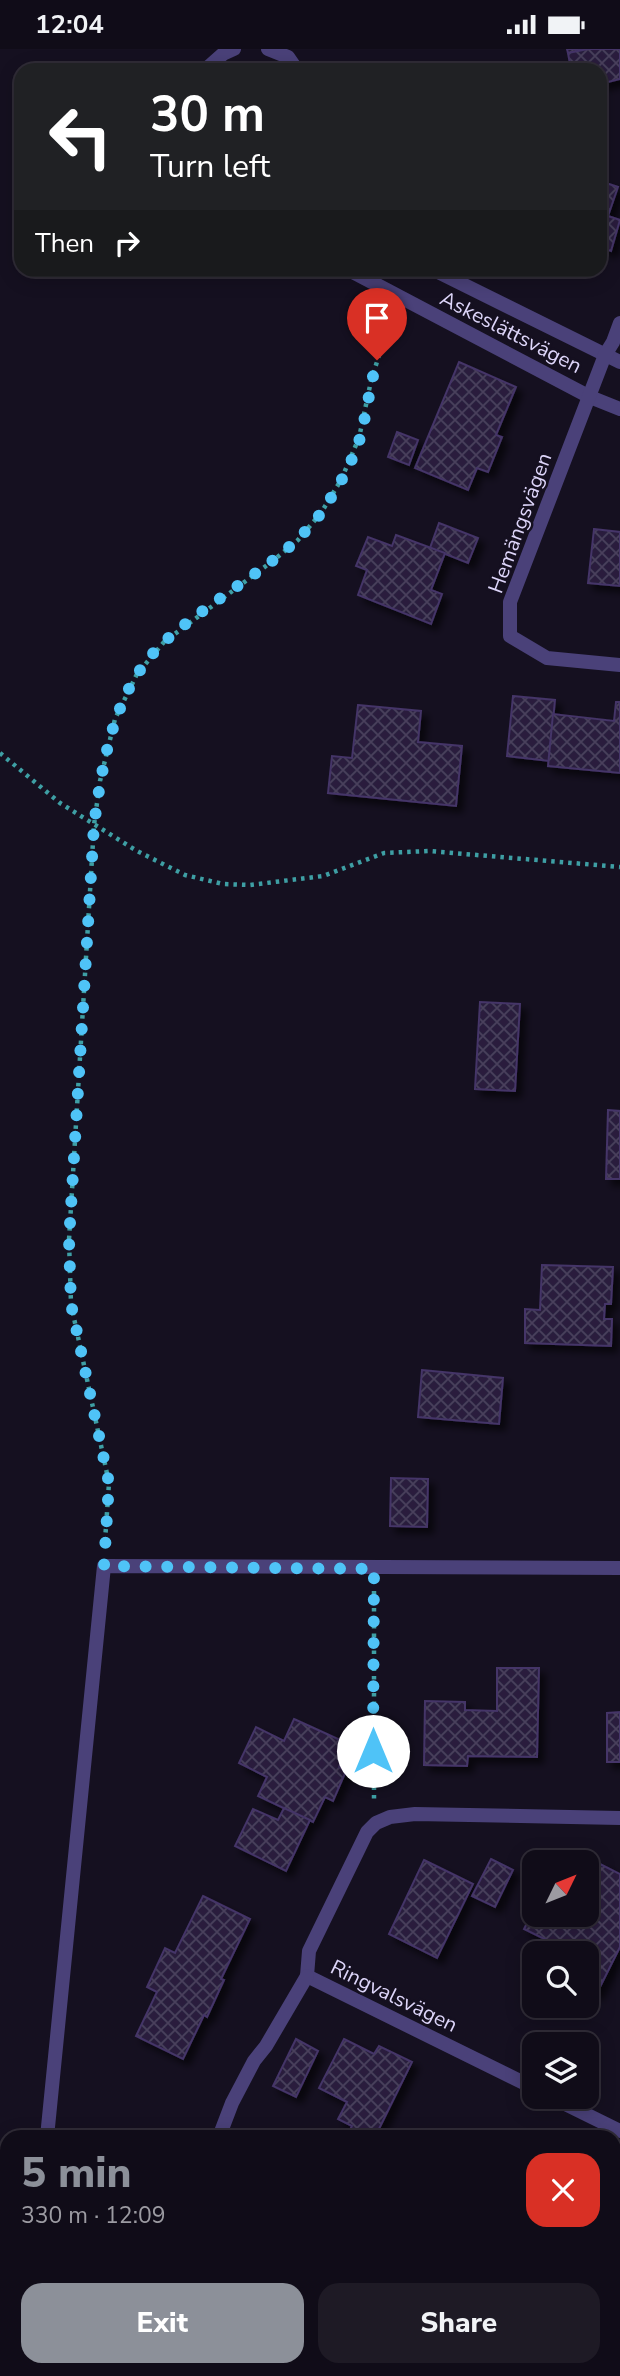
<!DOCTYPE html>
<html lang="en">
<head>
<meta charset="utf-8">
<style>
	:root { --surface:#100c18; --page:#1e1a25; --text:#f1f3f6; --muted:#9c9ba2; --line:#302c37; --accent:#8c9099 }
	body { margin:0; font-family:"Nunito Sans",sans-serif; background:var(--page); color:var(--text); height:100vh; display:flex; flex-direction:column; font-size:26px; white-space:nowrap }
	* { box-sizing:border-box; margin:0 }
	p { font-size:23px; color:var(--muted) }
	.icon { flex:none; width:38px; height:38px; fill:none; stroke:currentColor; stroke-width:2; stroke-linecap:round; stroke-linejoin:round }
	.map { position:relative; flex:1; overflow:hidden }
	.panel { position:absolute; left:0px; top:2081px; width:621px; height:247px; display:flex; flex-direction:column; background:var(--surface); border-radius:21px 21px 0 0; box-shadow:0 4px 18px #0003,0 0 0 2px var(--line) }
	.panel>* { flex:none }
	.guide { position:absolute; left:14px; top:14px; width:593px; height:214px; border-radius:21px; box-shadow:0 4px 18px #0003,0 0 0 2px var(--line); background:#202124; color:#fff; overflow:hidden }
	.needle { width:46px; rotate:47deg }
	.tools { position:absolute; left:522px; top:1801px; display:grid; gap:14px }
	.tools a { display:grid; place-items:center; width:77px; height:77px; border-radius:14px; background:var(--surface); box-shadow:0 4px 18px #0003,0 0 0 2px var(--line); font-size:35px }
	.pin { position:absolute; display:grid; place-items:center; width:60px; height:60px; color:#fff; margin:-72px -30px; border-radius:50% 50% 50% 0; rotate:-45deg; box-shadow:0 0 7px #0007 }
	.pin .icon { rotate:45deg }
	.me { position:absolute; width:77px; margin:-38px; rotate:0deg; stroke-linejoin:round; filter:drop-shadow(0 0 5px #0008) }
	.turn { display:flex; align-items:center; gap:24px; height:147px; padding:0 21px; font-size:32px }
	.turn .icon { width:91px; height:91px; stroke-width:2.5 }
	.turn b { display:block; font-size:49px; line-height:60px }
	.then { display:flex; align-items:center; height:66px; padding:0 21px; background:#0003; gap:14px; font-size:26px }
	.round { display:grid; place-items:center; flex:none; width:74px; height:74px; border-radius:21px; background:var(--page) }
	.summary { display:flex; align-items:center; justify-content:space-between; height:119px; padding:0 21px }
	h1 { font-size:42px; font-weight:800; line-height:52px; color:var(--accent) }
	.primary-button { display:flex; gap:14px; margin-top:auto; padding:14px 21px }
	.primary-button a { flex:1; height:80px; border-radius:21px; background:var(--accent); color:#fff; font-size:28px; font-weight:800; line-height:80px; text-align:center }
	.primary-button a+a { background:var(--page); color:var(--text) }
	.status { display:flex; justify-content:space-between; align-items:center; height:49px; padding:0 35px; background:var(--surface); direction:ltr }
	.status svg { height:19px; fill:currentColor }
	.map>svg:first-child { display:block }
	.building { fill:url(#building-cross-hatch); stroke:#443467; stroke-width:2; filter:url(#shadow) }
	.lines { fill:none; stroke-linecap:round; stroke-linejoin:round }
	.path { stroke:#3e9fa4; stroke-width:4.5; stroke-dasharray:3.5 5; stroke-linecap:butt }
	.street { stroke:#4a4179; stroke-width:14 }
	.route { stroke:#4fc3f7; stroke-width:12; stroke-dasharray:0 21.6 }
	.labels { text-anchor:middle; stroke-width:5; stroke-linejoin:round; paint-order:stroke }
	.street-label { font-size:21px; fill:#ddd5f9; stroke:#151020 }
</style>
</head>
<body>
<div class="status"><b>12:04</b><svg viewBox="0 0 49 12"><path d="M0 12V9h3v3zM5 12V6h3v6zM10 12V3h3v9zM15 12V0h3v12zM26 1h20v11H26zM47 4h2v5h-2z"/></svg></div>
<div class="map">
<svg width="620" height="2327" viewBox="0 0 620 2327">
	<defs>
		<pattern id="building-cross-hatch" width="8" height="8" patternUnits="userSpaceOnUse" patternTransform="scale(1.75)"><rect width="8" height="8" fill="#291f3e"/><path d="M0 0l8 8M0 8l8-8" fill="none" stroke="#483f5b"/></pattern>
		<filter id="shadow"><feDropShadow dx="6" dy="6" stdDeviation="3.5" flood-color="#0009"/></filter>
	</defs>
	<rect width="100%" height="100%" fill="#151020"/>
	<g class="building">
		<path d="M567,0H588L568,4Z"/>
		<path d="M588,0H620V30L600,35V21H571L568,4Z"/>
		<path d="M600,132L618,138L608,167L620,171L611,202L600,198Z"/>
		<path d="M459,313L516,338L496,386L502,388L488,423L477,419L468,441L415,419Z"/>
		<path d="M397,383L418,391L409,416L388,408Z"/>
		<path d="M439,474L478,489L468,514L430,499Z"/>
		<path d="M594,480L620,483V537L588,534Z"/>
		<path d="M396,486L445,504L431,541L442,545L431,575L358,546L367,521L356,517L368,488L392,497Z"/>
		<path d="M513,647L555,651L549,712L507,707Z"/>
		<path d="M616,653H620V724L548,717L553,665L614,672Z"/>
		<path d="M358,656L421,662L418,693L462,697L456,757L328,744L332,707L352,709Z"/>
		<path d="M480,953L520,955L515,1042L475,1040Z"/>
		<path d="M608,1061L620,1062V1130H606Z"/>
		<path d="M542,1216L613,1218L611,1255H605L604,1270H612L611,1297L525,1294V1260L540,1261Z"/>
		<path d="M422,1321L503,1329L499,1375L418,1368Z"/>
		<path d="M391,1429L428,1430L427,1478L390,1477Z"/>
		<path d="M497,1619H539L537,1708L468,1707L467,1717L424,1716L425,1652L465,1653V1661L497,1662Z"/>
		<path d="M620,1663V1713H607V1664Z"/>
		<path d="M294,1670L349,1695L339,1718L346,1722L333,1752L325,1748L313,1773L258,1747L267,1728L239,1714L256,1678L284,1692Z"/>
		<path d="M284,1759L310,1771L286,1822L235,1797L253,1760L278,1771Z"/>
		<path d="M491,1810L513,1821L495,1858L472,1847Z"/>
		<path d="M424,1811L473,1835L437,1909L389,1885Z"/>
		<path d="M600,1815L620,1825V1898L597,1944L586,1939V1904H555L559,1897L524,1880L534,1860V1866H586V1842Z"/>
		<path d="M203,1847L250,1870L221,1930L224,1931L207,1968L204,1966L183,2010L136,1987L157,1943L147,1938L165,1899L175,1904Z"/>
		<path d="M296,1990L318,2002L296,2048L273,2037Z"/>
		<path d="M344,1990L374,2005L379,1997L412,2013L375,2088H346L352,2077L338,2070L347,2053L319,2039Z"/>
		<path d="M614,2117L620,2120V2222L614,2234Z"/>
		<path d="M112,2320H167L166,2327Z"/>
		<path d="M374,2320H432L429,2327H371Z"/>
	</g>
	<g class="lines">
		<g class="path">
			<path d="M0,704L60,754L137,802L185,826L223,835L250,836L323,827L384,804L429,802L620,818"/>
			<path d="M105,1492L109,1434L71,1255L69,1191L94,776L100,732L115,670L137,625L164,593L274,511L298,491L321,464L341,431L359,389L371,332L390,271"/>
			<path d="M374,1542V1750"/>
		</g>
		<g class="street">
			<path d="M268,0L288,8L297,21"/>
			<path d="M205,21L223,5L234,0"/>
			<path d="M347,220L590,348L620,360"/>
			<path d="M432,220L620,313"/>
			<path d="M620,274L613,293L605,306L510,553V587L547,609L620,616"/>
			<path d="M534,2039L307,1927L309,1902L367,1783L376,1774L390,1768L415,1765L620,1769"/>
			<path d="M551,2048L620,2082"/>
			<path d="M47,2088L104,1517L620,1519"/>
			<path d="M219,2088L232,2054L254,2012L266,1997L307,1927"/>
			<path d="M568,2320L582,2327"/>
			<path d="M22,2327L23,2320"/>
			<path d="M211,2327L212,2320"/>
		</g>
	</g>
	<g class="lines">
		<path class="route" d="M373,1702L374,1520L104,1517L109,1434L71,1255L69,1191L94,776C103,710 114,639 165,592C185,574 207,559 229,543C262,520 296,497 321,464C336,442 352,415 360,389C367,363 370,336 377,311"/>
	</g>
	<g class="labels">
		<g class="street-label">
			<text transform="translate(511 283) rotate(27)" y="7">Askeslättsvägen</text>
			<text transform="translate(520 474) rotate(-70)" y="7">Hemängsvägen</text>
			<text transform="translate(394 1947) rotate(26)" y="7">Ringvalsvägen</text>
		</g>
	</g>
</svg>
<div class="tools">
<a><svg class="needle" viewBox="-14 -14 28 28"><path d="M0-13l5 13h-10z" fill="#e53935"/><path d="M0 13l5-13h-10z" fill="#9c9ba2"/></svg></a>
<a><svg class="icon" aria-label="search" viewBox="0 0 24 24"><circle cx="10" cy="10" r="6"/><path d="M15 15l6 6"/></svg></a>
<a><svg class="icon" aria-label="layers" viewBox="0 0 24 24"><path d="M12 4l9 5-9 5-9-5zM3 14l9 5 9-5"/></svg></a>
</div>
<div class="pin" style="left:377px;top:311px;background:#d93025"><svg class="icon" aria-label="arrive" viewBox="0 0 24 24"><path d="M6 21V4h12l-3 4 3 4H6"/></svg></div>
<svg class="me" style="left:373px;top:1702px" viewBox="-20 -20 40 40"><circle r="19" fill="#fff"/><path d="M0-13L10 11 0 6-10 11z" fill="#4fc3f7"/></svg>
<div class="guide">
<div class="turn"><svg class="icon" aria-label="left" viewBox="0 0 24 24"><path d="M17 20v-9H6M10 6l-5 5 5 5"/></svg><div><b>30 m</b>Turn left</div></div>
<div class="then">Then<svg class="icon" aria-label="right" viewBox="0 0 24 24"><path d="M7 20v-9h11M14 6l5 5-5 5"/></svg></div>
</div>
<section class="panel">
<div class="summary"><div><h1>5 min</h1><p>330 m · 12:09</p></div><a class="round" style="background:#d93025;color:#fff"><svg class="icon" aria-label="close" viewBox="0 0 24 24"><path d="M6 6l12 12M18 6L6 18"/></svg></a></div>
<div class="primary-button"><a>Exit</a><a>Share</a></div>
</section>
</div>
</body>
</html>
